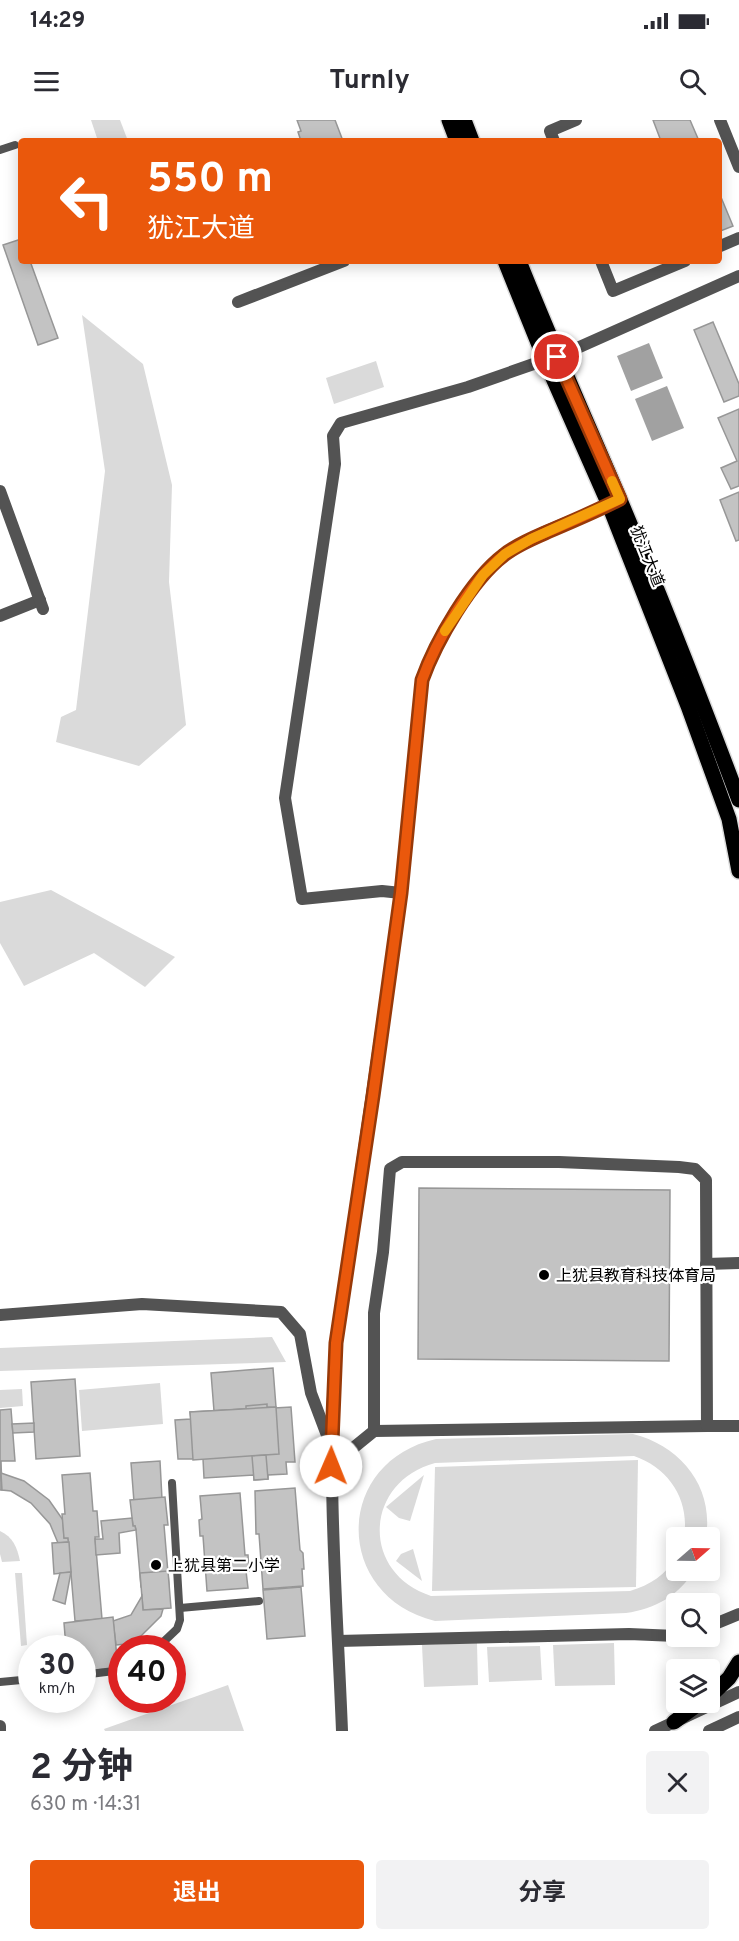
<!DOCTYPE html>
<html lang="zh">
<head>
<meta charset="utf-8">
<style>
	:root { --surface:#fff; --page:#f2f2f3; --text:#2b2b33; --muted:#7c7c81; --accent:#ea580c }
	body { margin:0; font-family:Overpass,"Noto Sans SC",sans-serif; background:var(--page); color:var(--text); height:100vh; display:flex; flex-direction:column; font-size:22px; white-space:nowrap }
	* { box-sizing:border-box; margin:0 }
	p { font-size:20px; color:var(--muted) }
	.icon { flex:none; width:33px; height:33px; fill:none; stroke:currentColor; stroke-width:2; stroke-linecap:round; stroke-linejoin:round }
	.map { position:relative; height:1611px; overflow:hidden }
	.details { display:flex; flex-direction:column; background:var(--surface); flex:1 }
	.details>* { flex:none }
	.hud { position:absolute; left:18px; top:18px; width:704px; height:126px; border-radius:6px; box-shadow:0 3px 15px #0003; background:#ea580c; color:#fff; overflow:hidden }
	.needle { width:39px; rotate:70deg }
	.fabs { position:absolute; left:666px; top:1407px; display:grid; gap:12px }
	.fabs a { display:grid; place-items:center; width:54px; height:54px; border-radius:6px; background:var(--surface); box-shadow:0 3px 15px #0003; font-size:30px }
	.speed { position:absolute; left:18px; top:1515px; display:flex; gap:12px; font-size:30px; font-weight:700; text-align:center }
	.speed>* { display:grid; place-content:center; width:78px; height:78px; border-radius:50%; background:var(--surface); box-shadow:0 3px 15px #0003; line-height:1 }
	.speed small { font-size:15px; font-weight:400 }
	.speed .limit { border:9px solid #d22; background:#fff; color:#111 }
	.pin { position:absolute; display:grid; place-items:center; width:51px; height:51px; color:#fff; margin:-26px; border:3px solid #fff; border-radius:50%; box-shadow:0 2px 6px #0007 }
	.me { position:absolute; width:66px; margin:-33px; rotate:1deg; stroke-linejoin:round; filter:drop-shadow(0 0 4px #0008) }
	.turn { display:flex; align-items:center; gap:21px; height:126px; padding:0 30px; font-size:27px }
	.turn .icon { width:78px; height:78px; stroke-width:2.5 }
	.turn b { display:block; font-size:42px; line-height:51px }
	.round { display:grid; place-items:center; flex:none; width:63px; height:63px; border-radius:6px; background:var(--page) }
	.headline { display:flex; align-items:center; justify-content:space-between; height:102px; padding:0 30px }
	h1 { font-size:36px; font-weight:700; line-height:45px }
	.button { display:flex; gap:12px; margin-top:auto; padding:12px 30px }
	.button a { flex:1; height:69px; border-radius:6px; background:var(--accent); color:#fff; font-size:24px; font-weight:700; line-height:69px; text-align:center }
	.button a+a { background:var(--page); color:var(--text) }
	.status { display:flex; justify-content:space-between; align-items:center; height:42px; padding:0 30px; background:var(--surface); direction:ltr }
	.status svg { height:16px; fill:currentColor }
	header { display:flex; justify-content:space-between; align-items:center; height:78px; padding:0 30px; background:var(--surface); font-size:27px; font-weight:700 }
	.map>svg:first-child { display:block }
	.green { fill:#dadada }
	.water { fill:#a1a1a1 }
	.building { fill:#c3c3c3; stroke:#979797; stroke-width:1.5 }
	.lines { fill:none; stroke-linecap:round; stroke-linejoin:round }
	.primary-casing { stroke:#dbdbdb; stroke-width:18 }
	.service { stroke:#535353; stroke-width:8 }
	.minor { stroke:#535353; stroke-width:12 }
	.tertiary { stroke:#535353; stroke-width:12 }
	.primary { stroke:#000; stroke-width:15 }
	.route-casing { stroke:#983908; stroke-width:15 }
	.route { stroke:#ea580c; stroke-width:10 }
	.slow { stroke:#f59e0b; stroke-width:10 }
	.poi-dot { fill:#000; stroke:#fff; stroke-width:2 }
	.labels { text-anchor:middle; stroke-width:4.5; stroke-linejoin:round; paint-order:stroke }
	.street-label { font-size:16px; fill:#000; stroke:#fff }
	.poi-label { font-size:16px; fill:#000; stroke:#fff; text-anchor:start }
</style>
</head>
<body>
<div class="status"><b>14:29</b><svg viewBox="0 0 49 12"><path d="M0 12V9h3v3zM5 12V6h3v6zM10 12V3h3v9zM15 12V0h3v12zM26 1h20v11H26zM47 4h2v5h-2z"/></svg></div>
<header><svg class="icon" aria-label="menu" viewBox="0 0 24 24"><path d="M4 6h16M4 12h16M4 18h16"/></svg>Turnly<svg class="icon" aria-label="search" viewBox="0 0 24 24"><circle cx="10" cy="10" r="6"/><path d="M15 15l6 6"/></svg></header>
<div class="map">
<svg width="739" height="1611" viewBox="0 0 739 1611">
	<rect width="100%" height="100%" fill="#fff"/>
	<g class="green">
		<path d="M91,0H120L128,21H98Z"/>
		<path d="M82,195L143,244L172,365L169,462L186,605L139,646L56,622L61,597L76,590L105,351Z"/>
		<path d="M376,241L384,267L334,284L326,258Z"/>
		<path d="M51,770L175,837L145,867L94,833L24,866L0,823V782Z"/>
		<path d="M272,1217L286,1242L0,1251V1228Z"/>
		<path d="M160,1263L163,1304L82,1311L79,1270Z"/>
		<path d="M22,1269L23,1286L0,1288V1270Z"/>
		<path d="M633,1314C681,1326 714,1367 706,1417H684C690,1380 669,1348 634,1336L435,1343C364,1362 360,1453 431,1476L630,1471C650,1465 666,1455 676,1437V1450L694,1451C678,1476 655,1489 626,1493L435,1501C333,1476 333,1342 436,1319Z"/>
		<path d="M638,1340L636,1467L432,1471L435,1347Z"/>
		<path d="M424,1355L410,1401L399,1398L386,1387Z"/>
		<path d="M0,1411C13,1417 17,1427 20,1441L2,1442L0,1434Z"/>
		<path d="M413,1429L422,1461L396,1441L401,1434Z"/>
		<path d="M15,1453H22L27,1525L21,1526Z"/>
		<path d="M477,1523L478,1565L424,1567L422,1525Z"/>
		<path d="M614,1523L615,1565L555,1566L553,1525Z"/>
		<path d="M540,1526L542,1560L489,1562L487,1527Z"/>
		<path d="M228,1565L244,1611H105L104,1609Z"/>
	</g>
	<g class="water">
		<path d="M649,223L663,258L631,271L617,236Z"/>
		<path d="M667,266L684,308L652,321L635,279Z"/>
	</g>
	<g class="building">
		<path d="M297,0H335L343,21H301L298,12L301,11Z"/>
		<path d="M653,0H690L699,21H661Z"/>
		<path d="M718,70L733,106L718,112Z"/>
		<path d="M21,119V141H30L58,218L38,225L3,125Z"/>
		<path d="M713,202L739,264V276L724,282L694,210Z"/>
		<path d="M739,289V366L731,369L721,348L737,341L718,298Z"/>
		<path d="M739,372V420L736,421L720,380Z"/>
		<path d="M419,1068L670,1070L669,1241L418,1239Z"/>
		<path d="M273,1248L276,1287L214,1291L211,1253Z"/>
		<path d="M75,1259L80,1336L36,1339L31,1262Z"/>
		<path d="M267,1284V1287L274,1288L291,1287L295,1342H286L287,1354L268,1355V1359L254,1360V1355L204,1358L203,1339H178L175,1300L191,1299L190,1292L246,1289V1286Z"/>
		<path d="M276,1287L279,1334L193,1340L190,1292Z"/>
		<path d="M11,1289L15,1341H1L2,1370H0V1290Z"/>
		<path d="M34,1303V1312L13,1313L12,1304Z"/>
		<path d="M266,1335L268,1359L254,1360L252,1336Z"/>
		<path d="M160,1341L162,1379L134,1382L131,1343Z"/>
		<path d="M1,1353L24,1361L49,1380L63,1400L64,1418H68L69,1422L58,1423L50,1404L31,1383L11,1371L2,1370Z"/>
		<path d="M90,1353L93,1391H97L99,1417H95L102,1499L75,1501L68,1418H64L62,1394H65L62,1355Z"/>
		<path d="M295,1368L300,1430L303,1433L304,1449H302L303,1466L263,1469L259,1414H256L255,1371Z"/>
		<path d="M240,1373L245,1435H248L249,1451H246L248,1468L207,1471L203,1416H200L199,1400L202,1399L200,1376Z"/>
		<path d="M165,1377L168,1405H164L169,1465L141,1467L136,1410L135,1406H133L130,1380Z"/>
		<path d="M132,1398L133,1406H135L136,1410L119,1413L120,1433L96,1435L95,1419H103L101,1401Z"/>
		<path d="M69,1422L71,1452L54,1454L52,1423Z"/>
		<path d="M168,1451L171,1488L143,1490L140,1453Z"/>
		<path d="M71,1452L65,1484L53,1480L60,1453Z"/>
		<path d="M301,1467L305,1516L267,1519L263,1470Z"/>
		<path d="M142,1476L143,1490L163,1489L161,1496L141,1516L127,1524L116,1525L113,1501L131,1495Z"/>
		<path d="M113,1497L118,1548L82,1551V1528H66L64,1503Z"/>
	</g>
	<g class="lines">
		<g class="primary-casing">
			<g id="primary">
				<path d="M449,0L457,21"/>
				<path d="M464,0L472,21"/>
				<path d="M505,141L545,240L609,385L688,586L729,699L739,751"/>
				<path d="M519,141C551,221 586,300 620,380C662,479 701,579 739,680"/>
				<path d="M710,1576L729,1558L739,1542"/>
				<path d="M674,1602L701,1582"/>
			</g>
		</g>
		<g class="service">
			<path d="M0,30L15,25"/>
			<path d="M180,1488L259,1481"/>
			<path d="M157,1528L177,1509L180,1500L172,1363"/>
			<path d="M82,1555L122,1550"/>
			<path d="M0,1562L32,1559"/>
		</g>
		<g class="minor">
			<path d="M720,0L739,47"/>
			<path d="M554,21L550,11L576,0"/>
			<path d="M718,127L739,118"/>
			<path d="M601,141L613,171L685,141"/>
			<path d="M238,182L344,141"/>
			<path d="M557,237L739,156"/>
			<path d="M0,496L40,480"/>
			<path d="M401,773L382,771L302,779L285,678L335,344L333,316L341,303L468,267L545,240"/>
			<path d="M706,1144L739,1143"/>
			<path d="M0,1195L142,1184L281,1192L300,1214L311,1273L331,1326"/>
			<path d="M374,1311L707,1306"/>
			<path d="M331,1346L374,1311V1193L383,1132L390,1049L402,1042H559L679,1047L695,1049L706,1060L707,1306H739"/>
			<path d="M710,1506L739,1494"/>
			<path d="M338,1521L629,1514L676,1516"/>
		</g>
		<g class="tertiary">
			<path d="M0,371L43,489"/>
			<path d="M0,1606V1611"/>
			<path d="M342,1611C337,1482 326,1352 336,1223L401,773L422,560C435,521 471,460 504,435C533,412 582,399 616,381"/>
			<path d="M655,1611L739,1572"/>
			<path d="M709,1611L739,1597"/>
		</g>
		<use href="#primary" class="primary"/>
	</g>
	<g class="lines">
		<g class="route-casing">
			<path id="route" d="M331,1346L336,1223L373,976L401,773L422,560C436,521 471,460 504,435C515,426 531,419 545,413C570,402 595,392 620,379L557,237"/>
		</g>
		<use href="#route" class="route"/>
		<path class="slow" d="M445,511L483,455L505,434L531,419L620,379L612,361"/>
	</g>
	<g class="poi-dot">
		<circle cx="544" cy="1155" r="6"/>
		<circle cx="156" cy="1445" r="6"/>
	</g>
	<g class="labels">
		<g class="street-label">
			<text transform="translate(648 436) rotate(68)" y="6">犹江大道</text>
		</g>
		<g class="poi-label">
			<text x="556" y="1161">上犹县教育科技体育局</text>
			<text x="168" y="1451">上犹县第二小学</text>
		</g>
	</g>
</svg>
<div class="fabs">
<a><svg class="needle" viewBox="-14 -14 28 28"><path d="M0-13l5 13h-10z" fill="#e53935"/><path d="M0 13l5-13h-10z" fill="#7c7c81"/></svg></a>
<a><svg class="icon" aria-label="search" viewBox="0 0 24 24"><circle cx="10" cy="10" r="6"/><path d="M15 15l6 6"/></svg></a>
<a><svg class="icon" aria-label="layers" viewBox="0 0 24 24"><path d="M12 4l9 5-9 5-9-5zM3 14l9 5 9-5"/></svg></a>
</div>
<div class="speed"><div>30<small>km/h</small></div><div class="limit">40</div></div>
<div class="pin" style="left:557px;top:237px;background:#d93025"><svg class="icon" aria-label="arrive" viewBox="0 0 24 24"><path d="M6 21V4h12l-3 4 3 4H6"/></svg></div>
<svg class="me" style="left:331px;top:1346px" viewBox="-20 -20 40 40"><circle r="19" fill="#fff"/><path d="M0-13L10 11 0 6-10 11z" fill="#ea580c"/></svg>
<div class="hud">
<div class="turn"><svg class="icon" aria-label="left" viewBox="0 0 24 24"><path d="M17 20v-9H6M10 6l-5 5 5 5"/></svg><div><b>550 m</b>犹江大道</div></div>
</div>
</div>
<section class="details">
<div class="headline"><div><h1>2 分钟</h1><p>630 m · 14:31</p></div><a class="round"><svg class="icon" aria-label="close" viewBox="0 0 24 24"><path d="M6 6l12 12M18 6L6 18"/></svg></a></div>
<div class="button"><a>退出</a><a>分享</a></div>
</section>
</body>
</html>
